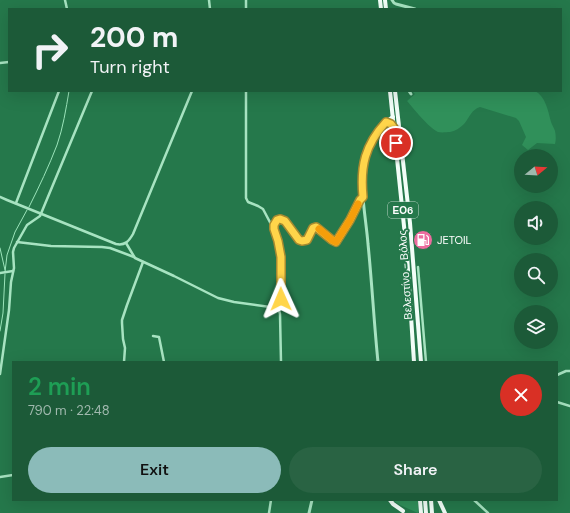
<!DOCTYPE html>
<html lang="en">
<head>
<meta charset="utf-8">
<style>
	:root { --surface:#1c5a38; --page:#296343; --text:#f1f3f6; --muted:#a0b9ae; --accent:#8bbbb9 }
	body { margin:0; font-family:"DM Sans",sans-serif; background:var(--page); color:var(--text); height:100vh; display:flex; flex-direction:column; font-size:15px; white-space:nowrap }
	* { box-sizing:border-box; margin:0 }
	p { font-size:13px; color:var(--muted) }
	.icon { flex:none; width:22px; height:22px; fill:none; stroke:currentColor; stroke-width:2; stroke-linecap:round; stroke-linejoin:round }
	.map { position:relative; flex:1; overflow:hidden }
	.panel { position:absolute; left:12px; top:361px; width:546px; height:140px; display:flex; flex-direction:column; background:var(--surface); border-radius:0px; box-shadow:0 4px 16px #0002 }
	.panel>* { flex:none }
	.guide { position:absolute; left:8px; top:8px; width:554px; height:84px; border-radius:0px; box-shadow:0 4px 16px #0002; background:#1c5a38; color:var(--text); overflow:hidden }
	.needle { width:26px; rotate:72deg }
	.controls { position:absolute; left:514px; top:149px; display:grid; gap:8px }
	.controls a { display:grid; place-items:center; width:44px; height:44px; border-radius:50%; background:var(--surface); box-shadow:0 4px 16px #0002; font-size:20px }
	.pin { position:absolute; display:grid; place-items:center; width:34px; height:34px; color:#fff; margin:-17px; border:2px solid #fff; border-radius:50%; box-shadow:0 1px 4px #0007 }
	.me { position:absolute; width:44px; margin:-22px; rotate:359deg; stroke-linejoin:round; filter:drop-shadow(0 0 3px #0008) }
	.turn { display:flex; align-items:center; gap:14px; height:84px; padding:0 16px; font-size:18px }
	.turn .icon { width:52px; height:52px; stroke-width:2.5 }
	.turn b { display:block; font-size:28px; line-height:34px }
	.round { display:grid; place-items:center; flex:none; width:42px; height:42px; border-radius:21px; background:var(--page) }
	.head { display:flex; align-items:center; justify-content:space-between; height:68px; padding:0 16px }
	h1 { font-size:24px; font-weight:600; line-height:30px; color:#1e9e55 }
	.primary-button { display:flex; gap:8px; margin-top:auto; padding:8px 16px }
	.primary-button a { flex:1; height:46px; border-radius:24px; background:var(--accent); color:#111; font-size:16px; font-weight:600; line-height:46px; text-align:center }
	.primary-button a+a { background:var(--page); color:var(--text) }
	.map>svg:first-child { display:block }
	.green { fill:#30905a }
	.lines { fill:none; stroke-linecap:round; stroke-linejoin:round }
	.stream { stroke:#9be4ba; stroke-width:1 }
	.minor { stroke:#a7e3c1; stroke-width:2.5 }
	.tertiary { stroke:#a7e3c1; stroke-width:3 }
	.trunk { stroke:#f2fef8; stroke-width:4 }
	.route-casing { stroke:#a68a30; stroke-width:10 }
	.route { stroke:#ffd54a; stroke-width:7 }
	.slow { stroke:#f59e0b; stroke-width:7 }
	.labels { text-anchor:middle; stroke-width:4; stroke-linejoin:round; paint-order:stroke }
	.shield { fill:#25784b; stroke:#bed6c9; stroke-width:1 }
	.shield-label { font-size:10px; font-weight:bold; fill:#fff }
	.poi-label { font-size:11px; fill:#fff; stroke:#25784b; text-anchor:start }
	.street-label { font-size:11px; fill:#fff; stroke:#25784b }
</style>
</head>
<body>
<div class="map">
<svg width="570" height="513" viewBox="0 0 570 513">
	<rect width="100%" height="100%" fill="#25784b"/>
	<g class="green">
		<path d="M412,91H535C546,97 548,111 551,122C552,125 554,128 555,131C556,136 556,140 555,144L537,143L528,150L522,145L526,137L519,121L516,118L480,107C471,110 470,117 464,124C460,128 455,131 450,132C447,132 442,133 438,132C429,128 414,109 407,101L415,94Z"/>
		<path d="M392,500H418V513L400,505Z"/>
	</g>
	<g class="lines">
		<g class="stream">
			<path d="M29,207C39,187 49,166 57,145C63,128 66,109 69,91"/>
			<path d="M0,248L5,270"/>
			<path d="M5,272L7,255L15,232L27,210"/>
			<path d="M0,331L3,313L5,274"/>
		</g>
		<g class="minor">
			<path d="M65,0L67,9"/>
			<path d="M209,0L210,9"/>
			<path d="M246,9V0"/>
			<path d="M0,63L9,62"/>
			<path d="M246,91V198L248,202L258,206L263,209L273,228"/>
			<path d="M0,197L7,200L116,244C125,246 129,241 133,234L192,91"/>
			<path d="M16,203L59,91"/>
			<path d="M17,242L51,246L102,247L110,248L134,257"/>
			<path d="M126,243L135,258L174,276L218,298L234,302L277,308L279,310L280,314L281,362"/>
			<path d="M418,267L426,362"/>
			<path d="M0,273L13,271"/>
			<path d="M279,309L281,305V257L278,241L274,229V225L277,220L280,219L285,221L299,240L302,241L307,240L313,228L316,227L332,240L336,242L350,220L360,200L363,197"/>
			<path d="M153,336L159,337L164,362"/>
			<path d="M124,362L125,348L123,339L122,323V320L127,305L143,262"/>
			<path d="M0,374L9,310L11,282L14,268L13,252L14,248L27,225L40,216L92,91"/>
			<path d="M557,375L566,371H570"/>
			<path d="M557,402L570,406"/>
			<path d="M0,477L13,475"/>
			<path d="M474,500L488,513"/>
			<path d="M269,513L271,500"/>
		</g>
		<g class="tertiary">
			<path d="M392,0L394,3L396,4L415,9"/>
			<path d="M409,91L411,94"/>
			<path d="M378,362C374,323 372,283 368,244C366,218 359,186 364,162C367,147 376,133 386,122"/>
			<path d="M309,513L312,500"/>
		</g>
		<g class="trunk">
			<path d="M380,0L381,9"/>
			<path d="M385,0L386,9"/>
			<path d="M390,91L407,255L414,362"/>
			<path d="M395,91L410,223L421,362"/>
			<path d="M393,117L386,122L391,124L394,128"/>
			<path d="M390,500L393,504L403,511"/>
			<path d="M420,500L421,513"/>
			<path d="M425,500L426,513"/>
			<path d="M431,500L432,513"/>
			<path d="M439,500L445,513"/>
		</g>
	</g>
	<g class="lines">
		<g class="route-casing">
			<path id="route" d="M281,299V257L278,241L274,229V225L277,220L280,219L285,221L299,240L302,241L307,240L313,228L316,227L332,240L336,242L350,220L360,200L363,197C360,166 365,145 386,122L391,124L394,128L396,143"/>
		</g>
		<use href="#route" class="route"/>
		<path class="slow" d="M319,229L332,240L336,242L350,220L358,204"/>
	</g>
	<defs>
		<g id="fuel-disc" transform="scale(1)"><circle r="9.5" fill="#ed6c9f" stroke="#25784b"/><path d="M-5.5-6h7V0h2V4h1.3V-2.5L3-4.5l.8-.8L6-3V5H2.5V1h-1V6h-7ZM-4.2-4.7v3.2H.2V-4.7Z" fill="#fff"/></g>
	</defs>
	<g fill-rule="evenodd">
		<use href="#fuel-disc" x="423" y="240"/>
	</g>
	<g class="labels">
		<rect class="shield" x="388" y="202" width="30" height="16" rx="3"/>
		<g class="shield-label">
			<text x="403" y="214">ΕΟ6</text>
		</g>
		<g class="poi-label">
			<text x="437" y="244">JETOIL</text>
		</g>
		<g class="street-label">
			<text transform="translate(405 275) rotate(-94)" y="4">Βελεστίνο - Βόλος</text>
		</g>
	</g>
</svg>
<div class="controls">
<a><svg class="needle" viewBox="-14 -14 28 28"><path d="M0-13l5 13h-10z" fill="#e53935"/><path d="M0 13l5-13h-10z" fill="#a0b9ae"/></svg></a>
<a><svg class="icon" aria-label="sound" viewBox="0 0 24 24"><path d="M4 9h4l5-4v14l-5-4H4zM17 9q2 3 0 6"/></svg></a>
<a><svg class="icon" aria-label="search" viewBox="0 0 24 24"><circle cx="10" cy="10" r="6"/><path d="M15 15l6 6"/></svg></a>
<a><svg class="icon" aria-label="layers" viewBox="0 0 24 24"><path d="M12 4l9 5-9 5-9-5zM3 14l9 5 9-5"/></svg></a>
</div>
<div class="pin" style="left:396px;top:143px;background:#d93025"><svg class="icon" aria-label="arrive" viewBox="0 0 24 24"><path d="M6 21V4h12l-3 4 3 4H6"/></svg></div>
<svg class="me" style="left:281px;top:299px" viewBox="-20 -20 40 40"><path d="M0-17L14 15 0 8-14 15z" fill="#ffd54a" stroke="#fff" stroke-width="4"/></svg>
<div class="guide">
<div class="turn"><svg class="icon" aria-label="right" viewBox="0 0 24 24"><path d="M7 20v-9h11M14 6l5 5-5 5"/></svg><div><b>200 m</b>Turn right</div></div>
</div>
<section class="panel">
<div class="head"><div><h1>2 min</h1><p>790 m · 22:48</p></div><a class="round" style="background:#d93025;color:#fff"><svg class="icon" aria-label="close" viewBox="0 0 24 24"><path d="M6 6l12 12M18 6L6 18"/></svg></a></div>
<div class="primary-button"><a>Exit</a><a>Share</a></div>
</section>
</div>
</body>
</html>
